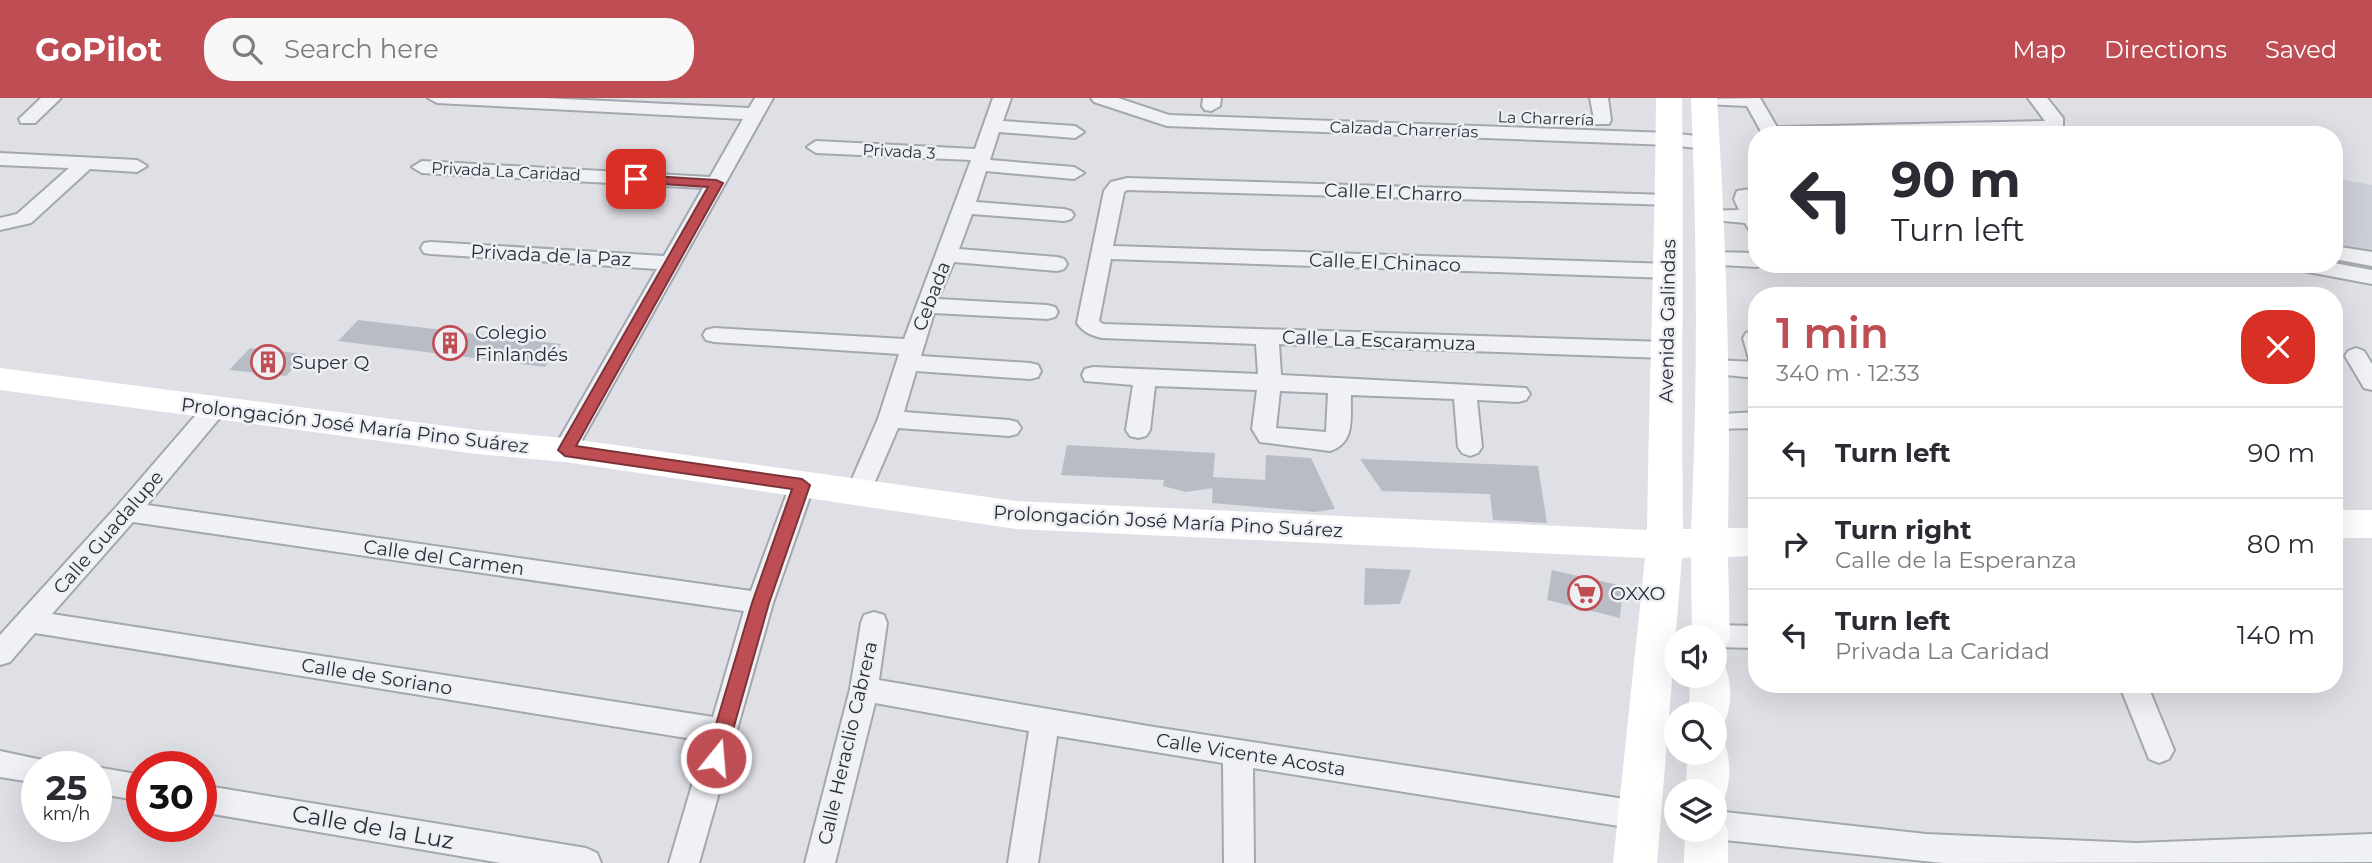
<!DOCTYPE html>
<html lang="en">
<head>
<meta charset="utf-8">
<style>
	:root { --surface:#fff; --page:#f7f7f7; --text:#2b2b33; --muted:#7c7c81; --line:#e1e1e2; --accent:#bf4e54 }
	body { margin:0; font-family:Montserrat,sans-serif; background:var(--page); color:var(--text); height:100vh; display:flex; flex-direction:column; font-size:26px; white-space:nowrap }
	* { box-sizing:border-box; margin:0 }
	p { font-size:23px; color:var(--muted) }
	.icon { flex:none; width:38px; height:38px; fill:none; stroke:currentColor; stroke-width:2; stroke-linecap:round; stroke-linejoin:round }
	.map { position:relative; flex:1; overflow:hidden }
	.side { position:absolute; left:1748px; top:189px; width:595px; height:406px; display:flex; flex-direction:column; background:var(--surface); border-radius:28px; box-shadow:0 7px 28px #0002 }
	.side>* { flex:none }
	.banner { position:absolute; left:1748px; top:28px; width:595px; height:147px; border-radius:28px; box-shadow:0 7px 28px #0002; background:#fff; color:var(--text); overflow:hidden }
	.controls { position:absolute; left:1664px; top:527px; display:grid; gap:14px }
	.controls a { display:grid; place-items:center; width:63px; height:63px; border-radius:50%; background:var(--surface); box-shadow:0 7px 28px #0002; font-size:35px }
	.speed { position:absolute; left:21px; top:653px; display:flex; gap:14px; font-size:35px; font-weight:700; text-align:center }
	.speed>* { display:grid; place-content:center; width:91px; height:91px; border-radius:50%; background:var(--surface); box-shadow:0 7px 28px #0002; line-height:1 }
	.speed small { font-size:18px; font-weight:400 }
	.speed .limit { border:10px solid #d22; background:#fff; color:#111 }
	.pin { position:absolute; display:grid; place-items:center; width:60px; height:60px; color:#fff; margin:-30px; border-radius:14px; box-shadow:0 4px 10px #0006 }
	.me { position:absolute; width:77px; margin:-38px; rotate:17deg; stroke-linejoin:round; filter:drop-shadow(0 0 5px #0008) }
	.turn { display:flex; align-items:center; gap:24px; height:147px; padding:0 28px; font-size:32px }
	.turn .icon { width:91px; height:91px; stroke-width:2.5 }
	.turn b { display:block; font-size:49px; line-height:60px }
	.round { display:grid; place-items:center; flex:none; width:74px; height:74px; border-radius:28px; background:var(--page) }
	.headline { display:flex; align-items:center; justify-content:space-between; height:119px; padding:0 28px }
	h1 { font-size:42px; font-weight:600; line-height:52px; color:var(--accent) }
	ul { padding:0; list-style:none }
	li { display:flex; align-items:center; gap:21px; height:91px; padding:0 28px; border-top:2px solid var(--line) }
	li div { flex:1 }
	li b { display:block; font-size:26px }
	li em { font-style:normal }
	header { display:flex; align-items:center; gap:42px; box-sizing:border-box; height:98px; padding:0 35px; background:var(--accent); color:#fff }
	header strong { font-size:33px }
	nav { display:flex; gap:38px; margin-inline-start:auto; font-size:24px }
	.search { width:490px; height:63px; background:var(--page); display:flex; align-items:center; gap:18px; box-sizing:border-box; padding:0 24px; border-radius:28px; color:var(--muted); font-size:26px }
	.map>svg:first-child { display:block }
	.built { fill:#cccfd6 }
	.building { fill:#b8bcc5 }
	.lines { fill:none; stroke-linecap:round; stroke-linejoin:round }
	.street-casing { stroke:#a4a7af; stroke-width:4 }
	.street { fill:#f0f1f4; fill-rule:evenodd }
	.secondary { fill:#fff; fill-rule:evenodd }
	.route { fill:#bf4e54; stroke:#7c3337; stroke-width:2 }
	.labels { text-anchor:middle; stroke-width:5; stroke-linejoin:round; paint-order:stroke }
	.far-street-label { font-size:16px; fill:#292d3a; stroke:#edeff3 }
	.street-label { font-size:19px; fill:#292d3a; stroke:#edeff3 }
	.poi-label { font-size:19px; fill:#292d3a; stroke:#edeff3; text-anchor:start }
	.near-street-label { font-size:23px; fill:#292d3a; stroke:#edeff3 }
</style>
</head>
<body>
<header>
<strong>GoPilot</strong>
<div class="search"><svg class="icon" aria-label="search" viewBox="0 0 24 24"><circle cx="10" cy="10" r="6"/><path d="M15 15l6 6"/></svg>Search here</div>
<nav><a>Map</a><a>Directions</a><a>Saved</a></nav>
</header>
<div class="map">
<svg width="2372" height="765" viewBox="0 0 2372 765">
	<rect width="100%" height="100%" fill="#dee0e6"/>
	<path class="built" d="M2335,80L2372,87V153L2338,147L2335,142Z"/>
	<g class="building">
		<path d="M358,222L561,246L545,269L338,243Z"/>
		<path d="M250,250L306,256L286,278L229,272Z"/>
		<path d="M1067,347L1215,355L1213,379L1265,382L1266,357L1311,360L1335,411L1315,414L1212,405L1213,380V390L1186,394L1163,388L1164,382L1061,377Z"/>
		<path d="M1360,361L1538,368L1547,425L1493,422L1490,396L1382,393Z"/>
		<path d="M1365,470L1411,472L1400,506L1364,507Z"/>
		<path d="M1552,472L1623,488L1620,520L1547,502Z"/>
	</g>
	<g class="lines">
		<g class="street-casing">
			<g id="street">
				<path d="M41,0H61L35,25H21L19,21Z"/>
				<path d="M428,0H545L749,10L755,0H773L573,358L565,361L557,358L553,352L657,171L431,156L424,155L421,150L424,145L431,144L664,158L703,90L422,75L412,69L422,63L710,79L743,21L437,5Z"/>
				<path d="M993,0H1011L1003,23L1075,28L1084,34L1075,40L999,34L990,62L1074,69L1084,75L1074,81L986,73L976,104L1064,111L1071,113L1074,117L1071,121L1064,123L972,116L959,151L1057,159L1064,161L1067,166L1064,171L1057,173L954,164L938,201L1047,207L1055,209L1058,214L1055,219L1047,221L934,215L921,258L1030,265L1038,267L1041,273L1038,279L1030,281L916,273L904,314L1009,322L1017,324L1021,330L1017,336L1009,338L898,330L867,402L858,404L849,402L846,395L878,321L899,256L714,244L706,242L703,237L706,232L714,230L904,241L971,62L816,55L807,49L816,43L975,51Z"/>
				<path d="M1091,0H1118L1169,17L1669,35L1706,39L1715,45L1706,51L1669,47L1167,28L1094,4Z"/>
				<path d="M1203,0H1221L1220,8L1211,13L1205,12L1202,8Z"/>
				<path d="M1590,0H1608L1611,22L1609,26H1595Z"/>
				<path d="M1760,0L1777,29H1782L2045,23L2028,0H2047L2063,20V28L2054,34L1763,37L1747,8L1704,6L1695,1Z"/>
				<path d="M0,55L137,62L147,68L137,74L90,71L31,125L0,132V120L17,116L69,70L0,67Z"/>
				<path d="M1127,80L1668,97L1675,99L1678,103L1675,107L1127,92L1124,94L1113,148L1670,166L1677,168L1680,173L1677,178L1670,180L1111,161L1099,223L1103,226L1665,244L1673,247L1676,252L1673,257L1665,260L1279,246L1281,277L1526,290L1530,296L1526,302L1518,304L1477,302L1482,349L1478,355L1470,358L1462,355L1458,349L1454,301L1351,297C1350,319 1356,345 1330,353L1260,344L1252,331L1257,292L1155,288L1150,332L1146,338L1138,340L1130,338L1126,332L1133,287L1085,283L1082,277L1085,271L1093,269L1258,276L1256,246L1102,240C1091,237 1084,235 1077,225L1104,93L1111,84ZM1280,293L1328,295L1326,334L1276,330Z"/>
				<path d="M1757,90V102H1754L1757,108V135L1750,133L1745,125L1703,121L1700,117L1703,113L1739,112L1734,101L1737,93Z"/>
				<path d="M2334,148L2372,154V168L2334,161Z"/>
				<path d="M1711,154L1757,155V166H1765L1757,169L1704,166L1701,161L1704,156Z"/>
				<path d="M2334,165L2372,172V186L2303,173L2296,171L2293,166Z"/>
				<path d="M1754,233H1757V264L1749,261L1743,240L1746,235Z"/>
				<path d="M2356,250L2364,253L2372,266V292L2364,290L2345,258L2348,253Z"/>
				<path d="M1712,262L1757,264V280L1704,275L1701,270L1704,265Z"/>
				<path d="M215,302L223,304L227,310L223,316L147,407L751,493L790,387L793,381L802,378L811,381L814,387L773,505L699,765H669L705,643L35,535L10,564L0,567V537L118,407L207,304ZM133,424L744,513L713,619L52,516Z"/>
				<path d="M1757,314V330L1713,331L1705,329L1701,323L1705,317Z"/>
				<path d="M874,514L884,517L887,525L879,582L1154,629L1638,703L1649,707L1653,717L1649,727L1638,731L1253,670L1254,765H1224L1223,665L1057,638L1038,765H1008L1029,633L875,605L835,765H805L850,591L861,525L864,517Z"/>
				<path d="M1712,527L1757,528V550L1715,549V539L1698,538L1702,530Z"/>
				<path d="M2119,586H2147L2174,652L2169,661L2159,665L2149,661Z"/>
				<path d="M0,653L47,663L50,668H37V685L0,679Z"/>
				<path d="M96,669L142,677V703L96,695Z"/>
				<path d="M201,687L586,750L597,755L601,765H501L201,714Z"/>
				<path d="M1715,713L1926,736L2136,745L2372,736V764L1943,765L1715,741L1704,737L1702,732H1715Z"/>
			</g>
		</g>
		<use href="#street" class="street"/>
		<g class="secondary">
			<path d="M1656,0H1682C1684,144 1681,287 1683,431H1691C1698,287 1697,144 1691,0H1717C1726,143 1731,287 1728,430H1757V458L1728,459L1730,539L1725,550L1715,554V539H1692L1691,459L1682,460L1657,765H1613L1645,460L1016,431L565,364L477,356L0,292V270L477,332L565,340L1016,403L1647,432C1649,288 1655,144 1656,0Z"/>
			<rect x="2334" y="412" width="38" height="28"/>
			<path d="M1715,563L1724,566C1733,585 1732,610 1723,628L1715,631V616H1689L1690,578H1715Z"/>
			<path d="M1715,638L1723,641C1732,661 1731,687 1722,707L1715,709V693H1686L1687,654H1715Z"/>
			<path d="M1715,715L1721,718L1728,732V765H1684L1685,732H1715Z"/>
		</g>
	</g>
	<path class="route" d="M636,77L716,82L723,85L576,348L802,381L810,387L769,505L725,660L723,665L716,668L709,665L706,660L752,505L792,391L565,358L558,352L708,89L631,84L630,81Z"/>
	<defs>
		<g id="building-ring" transform="scale(1.75)"><circle r="9.5" fill="#edeff3" stroke="#bf4e54" stroke-width="1.5"/><path d="M-4-6H4V6H1V3H-1V6H-4ZM-2.5-4.3h1.7v1.8h-1.7ZM.8-4.3h1.7v1.8H.8ZM-2.5-1h1.7V.8h-1.7ZM.8-1h1.7V.8H.8Z" fill="#bf4e54"/></g>
		<g id="supermarket-ring" transform="scale(1.75)"><circle r="9.5" fill="#edeff3" stroke="#bf4e54" stroke-width="1.5"/><path d="M-6-5.5h2.5l.6 2H6L4.5 2H-2.5L-4.4-4H-6ZM-1.5 3.2a1.3 1.3 0 1 0 .1 0ZM3 3.2a1.3 1.3 0 1 0 .1 0Z" fill="#bf4e54"/></g>
	</defs>
	<g fill-rule="evenodd">
		<use href="#building-ring" x="450" y="245"/>
		<use href="#building-ring" x="268" y="264"/>
		<use href="#supermarket-ring" x="1585" y="495"/>
	</g>
	<g class="labels">
		<g class="far-street-label">
			<text transform="translate(1546 20) rotate(2)" y="6">La Charrería</text>
			<text transform="translate(1404 31) rotate(2)" y="6">Calzada Charrerías</text>
			<text transform="translate(899 53) rotate(3)" y="6">Privada 3</text>
			<text transform="translate(506 73) rotate(3)" y="6">Privada La Caridad</text>
		</g>
		<g class="street-label">
			<text transform="translate(1393 94) rotate(2)" y="7">Calle El Charro</text>
			<text transform="translate(551 157) rotate(3)" y="7">Privada de la Paz</text>
			<text transform="translate(1385 164) rotate(2)" y="7">Calle El Chinaco</text>
			<text transform="translate(931 198) rotate(-69)" y="7">Cebada</text>
			<text transform="translate(1667 223) rotate(-89)" y="7">Avenida Galindas</text>
			<text transform="translate(1379 242) rotate(2)" y="7">Calle La Escaramuza</text>
			<text transform="translate(355 327) rotate(7)" y="7">Prolongación José María Pino Suárez</text>
			<text transform="translate(1168 423) rotate(3)" y="7">Prolongación José María Pino Suárez</text>
			<text transform="translate(108 434) rotate(-49)" y="7">Calle Guadalupe</text>
			<text transform="translate(444 459) rotate(8)" y="7">Calle del Carmen</text>
			<text transform="translate(377 578) rotate(9)" y="7">Calle de Soriano</text>
			<text transform="translate(847 645) rotate(-77)" y="7">Calle Heraclio Cabrera</text>
			<text transform="translate(1251 656) rotate(9)" y="7">Calle Vicente Acosta</text>
		</g>
		<g class="poi-label">
			<text x="475" y="241">Colegio<tspan x="475" dy="22">Finlandés</tspan></text>
			<text x="292" y="271">Super Q</text>
			<text x="1610" y="502">OXXO</text>
		</g>
		<g class="near-street-label">
			<text transform="translate(373 729) rotate(10)" y="8">Calle de la Luz</text>
		</g>
	</g>
</svg>
<div class="controls">
<a><svg class="icon" aria-label="sound" viewBox="0 0 24 24"><path d="M4 9h4l5-4v14l-5-4H4zM17 9q2 3 0 6"/></svg></a>
<a><svg class="icon" aria-label="search" viewBox="0 0 24 24"><circle cx="10" cy="10" r="6"/><path d="M15 15l6 6"/></svg></a>
<a><svg class="icon" aria-label="layers" viewBox="0 0 24 24"><path d="M12 4l9 5-9 5-9-5zM3 14l9 5 9-5"/></svg></a>
</div>
<div class="speed"><div>25<small>km/h</small></div><div class="limit">30</div></div>
<div class="pin" style="left:636px;top:81px;background:#d93025"><svg class="icon" aria-label="arrive" viewBox="0 0 24 24"><path d="M6 21V4h12l-3 4 3 4H6"/></svg></div>
<svg class="me" style="left:716px;top:660px" viewBox="-20 -20 40 40"><circle r="17" fill="#bf4e54" stroke="#fff" stroke-width="3"/><path d="M0-11L8 9 0 5-8 9z" fill="#fff"/></svg>
<div class="banner">
<div class="turn"><svg class="icon" aria-label="left" viewBox="0 0 24 24"><path d="M17 20v-9H6M10 6l-5 5 5 5"/></svg><div><b>90 m</b>Turn left</div></div>
</div>
<section class="side">
<div class="headline"><div><h1>1 min</h1><p>340 m · 12:33</p></div><a class="round" style="background:#d93025;color:#fff"><svg class="icon" aria-label="close" viewBox="0 0 24 24"><path d="M6 6l12 12M18 6L6 18"/></svg></a></div>
<ul>
<li><svg class="icon" aria-label="left" viewBox="0 0 24 24"><path d="M17 20v-9H6M10 6l-5 5 5 5"/></svg><div><b>Turn left</b></div><em>90 m</em></li>
<li><svg class="icon" aria-label="right" viewBox="0 0 24 24"><path d="M7 20v-9h11M14 6l5 5-5 5"/></svg><div><b>Turn right</b><p>Calle de la Esperanza</p></div><em>80 m</em></li>
<li><svg class="icon" aria-label="left" viewBox="0 0 24 24"><path d="M17 20v-9H6M10 6l-5 5 5 5"/></svg><div><b>Turn left</b><p>Privada La Caridad</p></div><em>140 m</em></li>
</ul>
</section>
</div>
</body>
</html>
